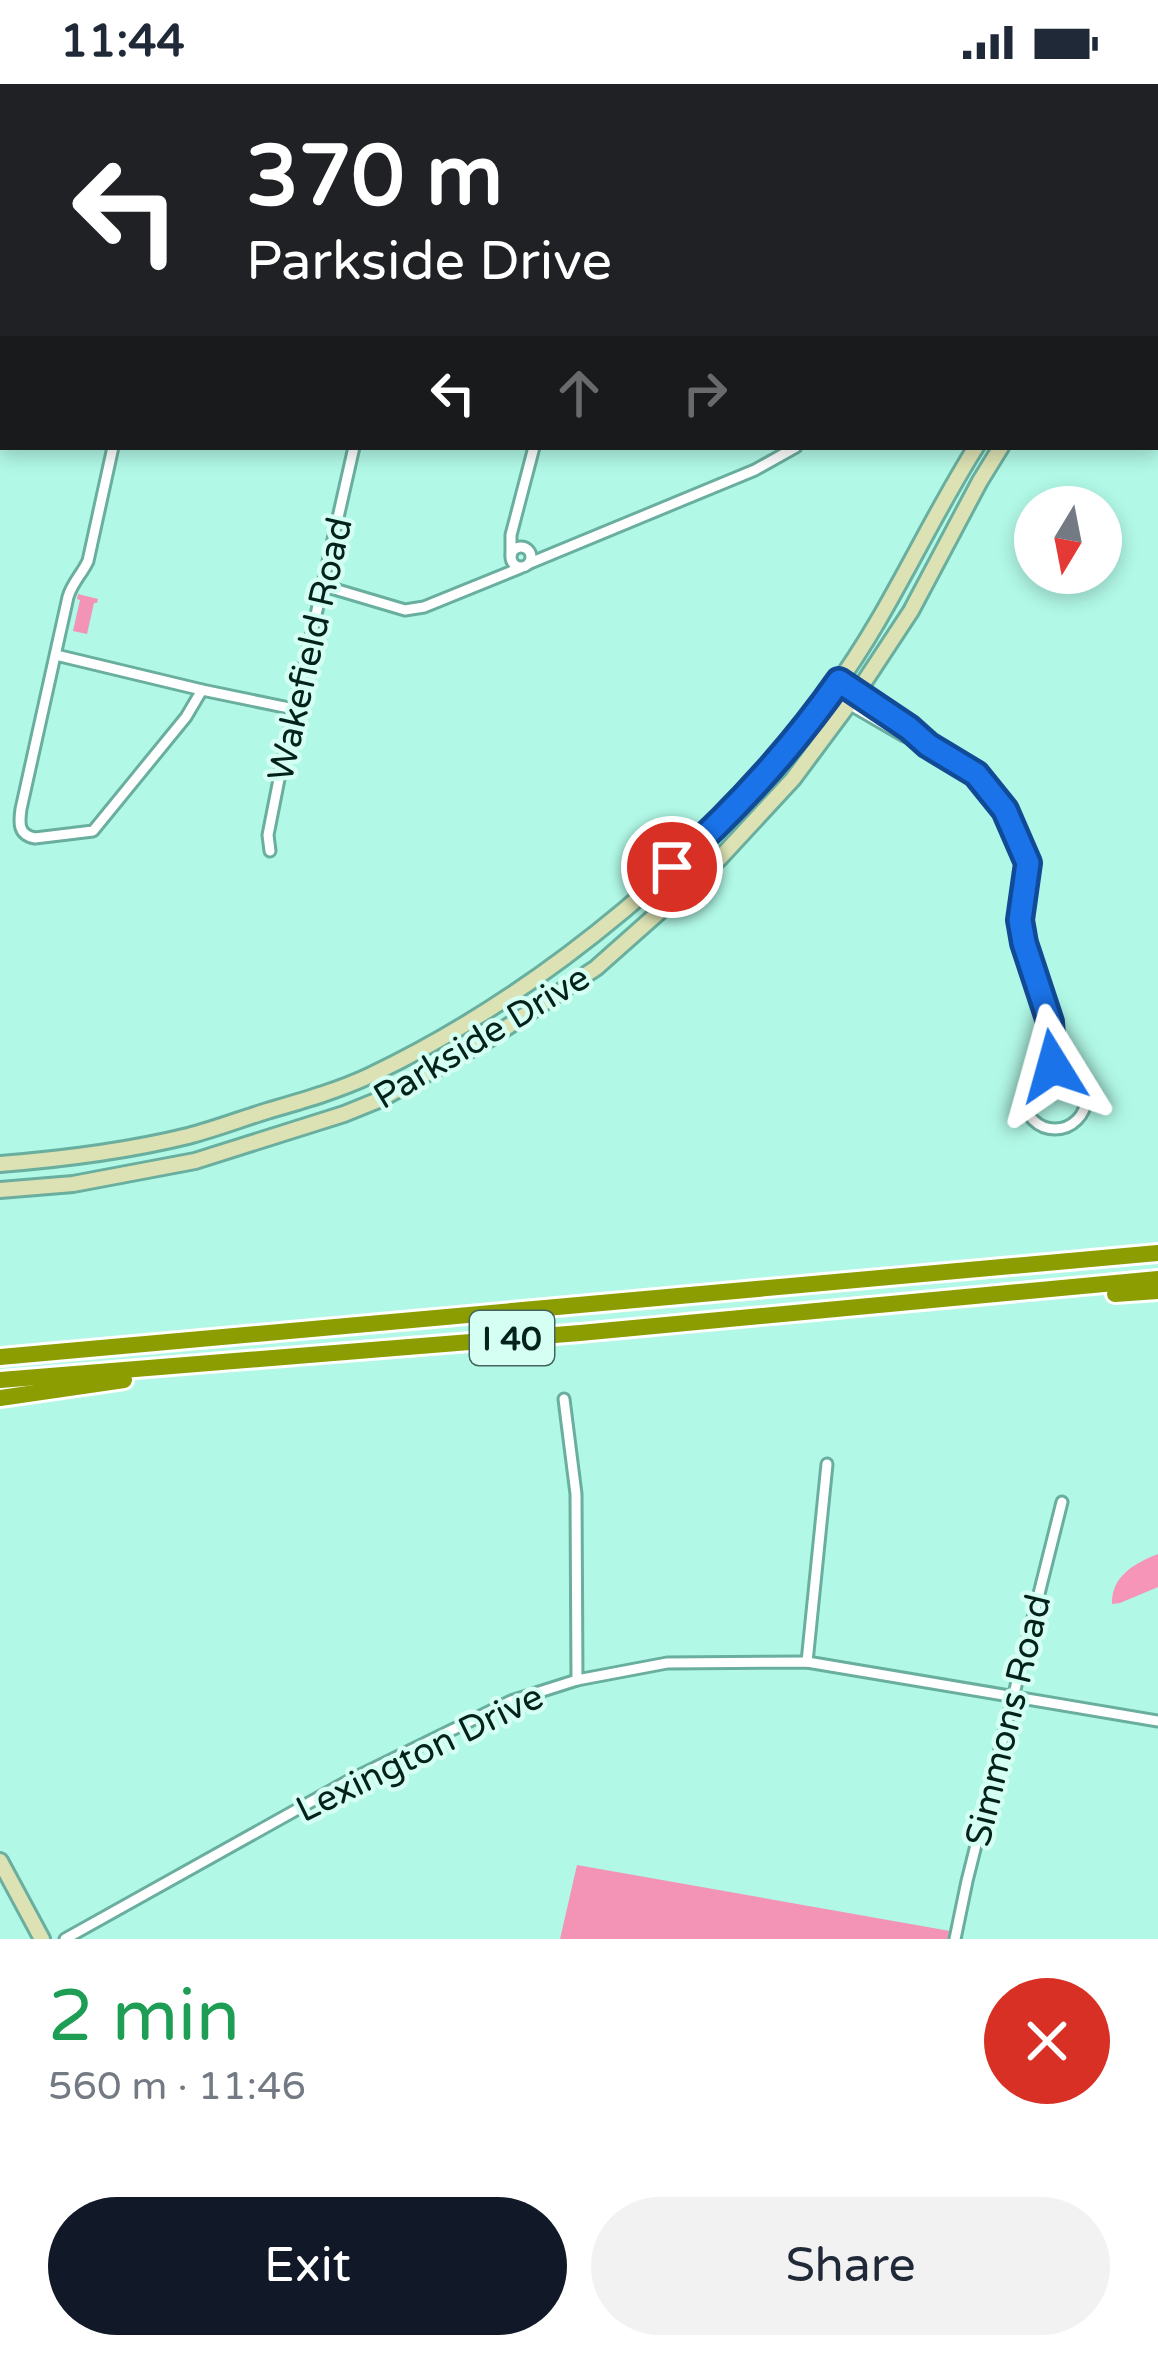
<!DOCTYPE html>
<html lang="en">
<head>
<meta charset="utf-8">
<style>
	:root { --surface:#fff; --page:#f2f2f3; --text:#1f2937; --muted:#747a83; --accent:#111827 }
	body { margin:0; font-family:"Varela Round",sans-serif; background:var(--page); color:var(--text); height:100vh; display:flex; flex-direction:column; font-size:45px; white-space:nowrap }
	* { box-sizing:border-box; margin:0 }
	p { font-size:39px; color:var(--muted) }
	.icon { flex:none; width:66px; height:66px; fill:none; stroke:currentColor; stroke-width:2; stroke-linecap:round; stroke-linejoin:round }
	.map { position:relative; height:1855px; overflow:hidden }
	.details { display:flex; flex-direction:column; background:var(--surface); flex:1 }
	.details>* { flex:none }
	.hud { position:absolute; left:0px; top:0px; width:1158px; height:366px; box-shadow:0 6px 18px #0003; background:#202124; color:#fff; overflow:hidden }
	.needle { width:78px; rotate:190deg }
	.controls { position:absolute; left:1014px; top:402px; display:grid; gap:24px }
	.controls a { display:grid; place-items:center; width:108px; height:108px; border-radius:50%; background:var(--surface); box-shadow:0 6px 18px #0003; font-size:60px }
	.pin { position:absolute; display:grid; place-items:center; width:102px; height:102px; color:#fff; margin:-51px; border:6px solid #fff; border-radius:50%; box-shadow:0 3px 12px #0007 }
	.me { position:absolute; width:132px; margin:-66px; rotate:352deg; stroke-linejoin:round; filter:drop-shadow(0 0 9px #0008) }
	.turn { display:flex; align-items:center; gap:42px; height:252px; padding:0 48px; font-size:54px }
	.turn .icon { width:156px; height:156px; stroke-width:2.5 }
	.turn b { display:block; font-size:84px; line-height:102px }
	.lanes { display:flex; align-items:center; height:114px; padding:0 48px; background:#0003; justify-content:center; gap:60px; direction:ltr }
	.lanes .off { opacity:.35 }
	.round { display:grid; place-items:center; flex:none; width:126px; height:126px; border-radius:63px; background:var(--page) }
	.overview { display:flex; align-items:center; justify-content:space-between; height:204px; padding:0 48px }
	h1 { font-size:72px; font-weight:600; line-height:90px; color:#1e9e55 }
	.cta { display:flex; gap:24px; margin-top:auto; padding:24px 48px }
	.cta a { flex:1; height:138px; border-radius:72px; background:var(--accent); color:#fff; font-size:48px; font-weight:600; line-height:138px; text-align:center }
	.cta a+a { background:var(--page); color:var(--text) }
	.status { display:flex; justify-content:space-between; align-items:center; height:84px; padding:0 60px; background:var(--surface); direction:ltr }
	.status svg { height:33px; fill:currentColor }
	.map>svg:first-child { display:block }
	.green { fill:#f394b6 }
	.forest { fill:#f695b8 }
	.lines { fill:none; stroke-linecap:round; stroke-linejoin:round }
	.street-casing { stroke:#69ae9e; stroke-width:15 }
	.secondary-casing { stroke:#69ae9e; stroke-width:20 }
	.highway-casing { stroke:#fff; stroke-width:22 }
	.street { stroke:#fff; stroke-width:9 }
	.secondary { stroke:#dce2b3; stroke-width:14 }
	.highway { stroke:#8c9d02; stroke-width:16 }
	.route-casing { stroke:#114b97; stroke-width:30 }
	.route { stroke:#1a73e8; stroke-width:21 }
	.labels { text-anchor:middle; stroke-width:9; stroke-linejoin:round; paint-order:stroke }
	.shield { fill:#d5fff3; stroke:#43645c; stroke-width:3 }
	.shield-label { font-size:33px; font-weight:bold; fill:#04221c }
	.street-label { font-size:36px; fill:#04221c; stroke:#d5fff3 }
</style>
</head>
<body>
<div class="status"><b>11:44</b><svg viewBox="0 0 49 12"><path d="M0 12V9h3v3zM5 12V6h3v6zM10 12V3h3v9zM15 12V0h3v12zM26 1h20v11H26zM47 4h2v5h-2z"/></svg></div>
<div class="map">
<svg width="1158" height="1855" viewBox="0 0 1158 1855">
	<rect width="100%" height="100%" fill="#b1f8e6"/>
	<g class="green">
		<path d="M78,510L98,515L97,519H94L87,550L73,547L80,516L77,515Z"/>
		<path d="M577,1781L950,1847L948,1855H560Z"/>
	</g>
	<path class="forest" d="M1158,1470V1503L1120,1519L1112,1520C1111,1492 1135,1479 1158,1470Z"/>
	<g class="lines">
		<g class="street-casing">
			<g id="street">
				<path d="M859,0L860,3"/>
				<path d="M441,3L442,0"/>
				<path d="M1155,90L1158,88"/>
				<path d="M113,363L88,477C82,490 72,499 68,513L21,725C19,739 18,751 35,754L93,747L186,633L202,606"/>
				<circle cx="521" cy="473" r="10"/>
				<path d="M511,471V451L534,363"/>
				<path d="M530,479L755,386L796,363"/>
				<path d="M324,502L405,526L424,523L520,484"/>
				<path d="M56,571L202,606L294,625"/>
				<path d="M839,597L919,653"/>
				<path d="M830,609L904,652L928,661L976,690L1005,726L1028,779L1020,836L1024,859L1050,938L1053,983"/>
				<path d="M270,767L268,751L281,685L354,363"/>
				<circle cx="1055" cy="1014" r="31"/>
				<path d="M564,1315L576,1410L577,1596"/>
				<path d="M807,1578L827,1380"/>
				<path d="M65,1855L348,1697L511,1617L577,1596L667,1579L807,1578L1158,1637"/>
				<path d="M955,1855L967,1797L1062,1418"/>
			</g>
		</g>
		<g class="secondary-casing">
			<g id="secondary">
				<path d="M1155,261H1158"/>
				<path d="M1155,284L1158,283"/>
				<path d="M0,1080C63,1075 127,1067 188,1052C215,1045 241,1035 267,1027C301,1017 337,1007 369,992C546,908 717,763 833,606C889,530 926,442 976,363"/>
				<path d="M0,1106L73,1100L195,1077L344,1030L381,1015L489,955L596,884L720,774L793,695L857,609L911,527L980,397L1001,363"/>
				<path d="M0,1777L42,1855"/>
			</g>
		</g>
		<g class="highway-casing">
			<g id="highway">
				<path d="M1115,1210L1158,1207"/>
				<path d="M0,1273L1158,1169"/>
				<path d="M0,1296L580,1249L1158,1195"/>
				<path d="M0,1314L124,1296"/>
			</g>
		</g>
		<use href="#street" class="street"/>
		<use href="#secondary" class="secondary"/>
		<use href="#highway" class="highway"/>
	</g>
	<g class="lines">
		<g class="route-casing">
			<path id="route" d="M672,783C733,728 792,664 839,597L909,644L928,661L976,690L1005,726L1028,779L1020,836L1024,859L1050,938L1053,982"/>
		</g>
		<use href="#route" class="route"/>
	</g>
	<g class="labels">
		<rect class="shield" x="470" y="1227" width="84" height="54" rx="9"/>
		<g class="shield-label">
			<text x="512" y="1266">I 40</text>
		</g>
		<g class="street-label">
			<text transform="translate(309 565) rotate(-77)" y="13">Wakefield Road</text>
			<text transform="translate(481 952) rotate(-31)" y="13">Parkside Drive</text>
			<text transform="translate(1007 1636) rotate(-76)" y="13">Simmons Road</text>
			<text transform="translate(419 1668) rotate(-26)" y="13">Lexington Drive</text>
		</g>
	</g>
</svg>
<div class="controls">
<a><svg class="needle" viewBox="-14 -14 28 28"><path d="M0-13l5 13h-10z" fill="#e53935"/><path d="M0 13l5-13h-10z" fill="#747a83"/></svg></a>
</div>
<div class="pin" style="left:672px;top:783px;background:#d93025"><svg class="icon" aria-label="arrive" viewBox="0 0 24 24"><path d="M6 21V4h12l-3 4 3 4H6"/></svg></div>
<svg class="me" style="left:1053px;top:982px" viewBox="-20 -20 40 40"><path d="M0-17L14 15 0 8-14 15z" fill="#1a73e8" stroke="#fff" stroke-width="4"/></svg>
<div class="hud">
<div class="turn"><svg class="icon" aria-label="left" viewBox="0 0 24 24"><path d="M17 20v-9H6M10 6l-5 5 5 5"/></svg><div><b>370 m</b>Parkside Drive</div></div>
<div class="lanes"><svg class="icon" aria-label="left" viewBox="0 0 24 24"><path d="M17 20v-9H6M10 6l-5 5 5 5"/></svg><svg class="icon off" aria-label="ahead" viewBox="0 0 24 24"><path d="M12 20V5M6 11l6-6 6 6"/></svg><svg class="icon off" aria-label="right" viewBox="0 0 24 24"><path d="M7 20v-9h11M14 6l5 5-5 5"/></svg></div>
</div>
</div>
<section class="details">
<div class="overview"><div><h1>2 min</h1><p>560 m · 11:46</p></div><a class="round" style="background:#d93025;color:#fff"><svg class="icon" aria-label="close" viewBox="0 0 24 24"><path d="M6 6l12 12M18 6L6 18"/></svg></a></div>
<div class="cta"><a>Exit</a><a>Share</a></div>
</section>
</body>
</html>
